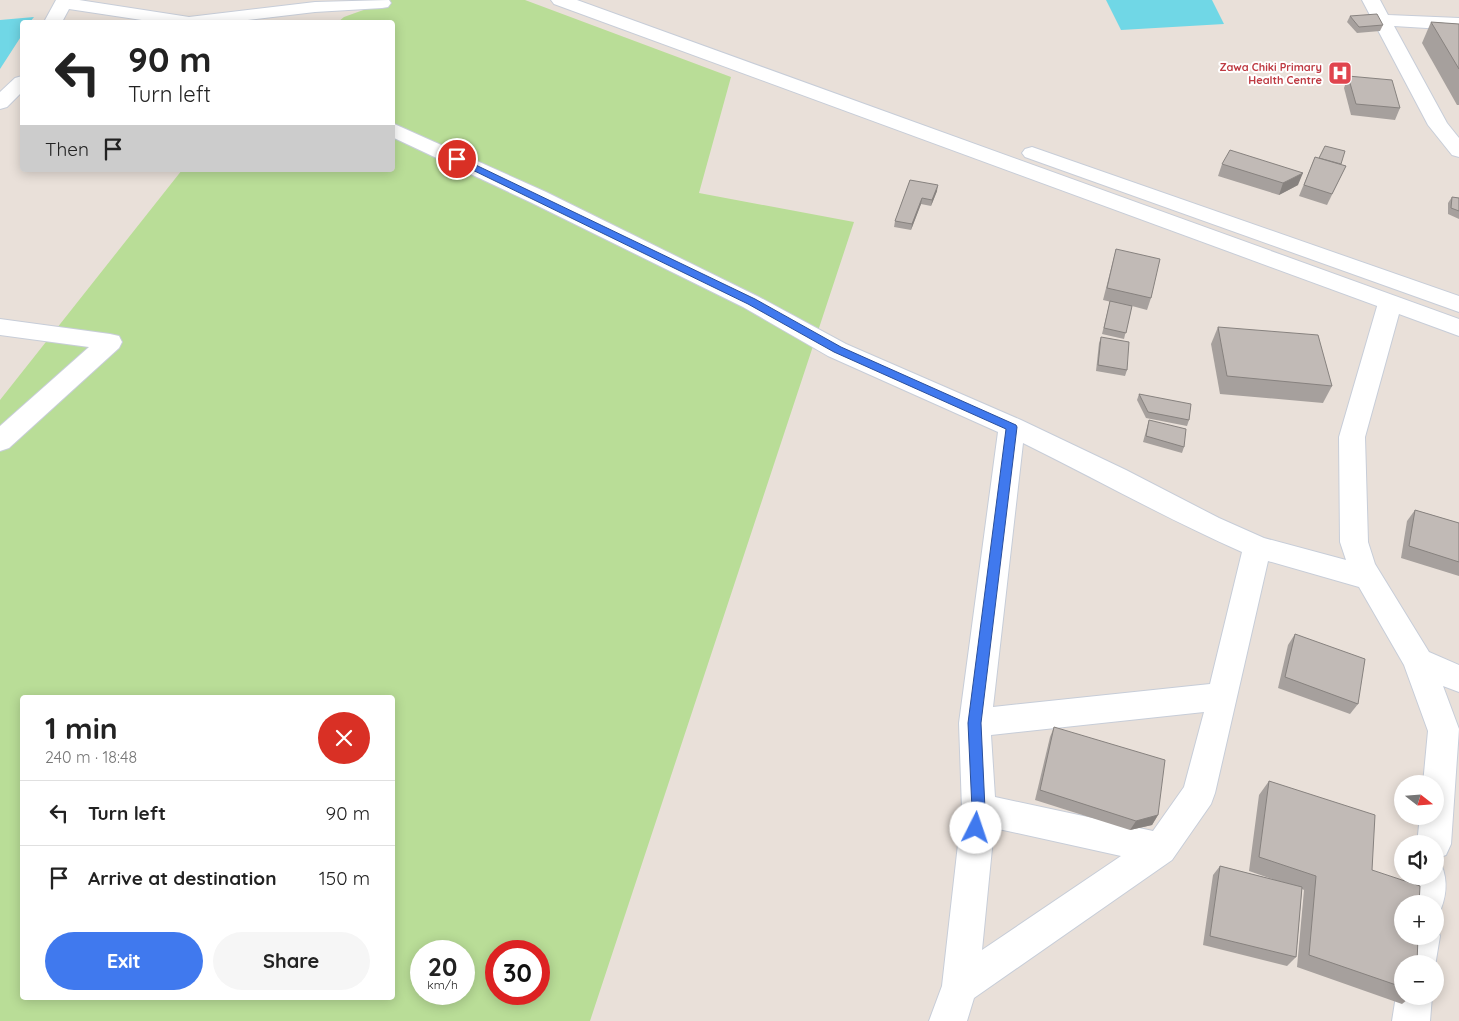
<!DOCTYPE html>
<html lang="en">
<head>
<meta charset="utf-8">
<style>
	:root { --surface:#fff; --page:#f6f6f6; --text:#222; --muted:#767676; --line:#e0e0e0; --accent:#4079ee }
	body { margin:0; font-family:Quicksand,sans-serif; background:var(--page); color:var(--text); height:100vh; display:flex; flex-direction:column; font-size:19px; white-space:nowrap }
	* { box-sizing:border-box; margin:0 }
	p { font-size:16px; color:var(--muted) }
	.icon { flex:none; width:28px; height:28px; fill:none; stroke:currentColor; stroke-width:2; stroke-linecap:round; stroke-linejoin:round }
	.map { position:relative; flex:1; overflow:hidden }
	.side { position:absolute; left:20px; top:695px; width:375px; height:305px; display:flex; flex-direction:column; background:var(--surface); border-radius:5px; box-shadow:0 2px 12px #0003 }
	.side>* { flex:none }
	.banner { position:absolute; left:20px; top:20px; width:375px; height:152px; border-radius:5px; box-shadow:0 2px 12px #0003; background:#fff; color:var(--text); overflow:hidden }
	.needle { width:32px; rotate:107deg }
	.buttons { position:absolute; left:1394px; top:775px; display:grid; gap:10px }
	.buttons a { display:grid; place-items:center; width:50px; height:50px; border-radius:50%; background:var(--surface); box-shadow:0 2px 12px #0003; font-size:25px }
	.speed { position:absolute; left:410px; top:940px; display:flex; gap:10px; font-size:25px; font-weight:700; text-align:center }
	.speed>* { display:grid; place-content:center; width:65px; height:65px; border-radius:50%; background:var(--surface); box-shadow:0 2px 12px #0003; line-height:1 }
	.speed small { font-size:12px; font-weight:400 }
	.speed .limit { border:8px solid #d22; background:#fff; color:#111 }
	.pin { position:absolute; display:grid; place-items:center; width:42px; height:42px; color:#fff; margin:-21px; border:2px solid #fff; border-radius:50%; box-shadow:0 1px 5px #0007 }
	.me { position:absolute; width:55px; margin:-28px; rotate:4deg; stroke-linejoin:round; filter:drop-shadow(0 0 4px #0008) }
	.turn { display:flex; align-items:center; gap:18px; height:105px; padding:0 25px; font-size:22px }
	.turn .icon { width:65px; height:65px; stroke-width:2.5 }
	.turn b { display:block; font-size:35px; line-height:42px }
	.then { display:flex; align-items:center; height:48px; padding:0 25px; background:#0003; gap:10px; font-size:19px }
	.round { display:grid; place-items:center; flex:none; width:52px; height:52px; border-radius:26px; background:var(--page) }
	.head { display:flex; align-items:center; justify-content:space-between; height:85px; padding:0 25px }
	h1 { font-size:30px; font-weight:700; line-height:38px }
	.primary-button { display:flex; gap:10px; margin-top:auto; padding:10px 25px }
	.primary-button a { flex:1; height:58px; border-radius:30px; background:var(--accent); color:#fff; font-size:20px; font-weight:700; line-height:58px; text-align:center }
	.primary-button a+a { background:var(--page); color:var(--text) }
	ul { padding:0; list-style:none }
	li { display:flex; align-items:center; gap:15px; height:65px; padding:0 25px; border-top:1px solid var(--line) }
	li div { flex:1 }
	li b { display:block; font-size:19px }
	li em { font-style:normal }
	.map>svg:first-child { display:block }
	.green { fill:#b9dd97; fill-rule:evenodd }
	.water { fill:#70d7e6 }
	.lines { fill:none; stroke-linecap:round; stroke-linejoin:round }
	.minor-casing { stroke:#c7cdd8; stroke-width:2 }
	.tertiary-casing { stroke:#c7cdd8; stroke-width:2 }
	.minor { fill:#fff; fill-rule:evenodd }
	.tertiary { fill:#fff; fill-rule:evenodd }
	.wall { fill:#a6a09d }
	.shaded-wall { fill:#87827f }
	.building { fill:#c1bab6; stroke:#87827f }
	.route { fill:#4079ee; stroke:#2a4f9b }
	.labels { text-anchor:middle; stroke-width:4; stroke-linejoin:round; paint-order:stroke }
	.far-health-label { font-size:11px; font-weight:bold; fill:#be3a42; stroke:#fff; text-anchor:end }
</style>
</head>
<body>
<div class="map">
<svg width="1459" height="1021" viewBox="0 0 1459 1021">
	<rect width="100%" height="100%" fill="#e9e0d9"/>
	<path class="green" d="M391,0H525L731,77L699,193L854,222L590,1021H0V400L182,170H392V22H338L344,17ZM22,698H392V998H22ZM421,951H464V994H421ZM496,951H539V994H496Z"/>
	<g class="water">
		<path d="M1106,0H1212L1224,24L1121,30Z"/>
		<path d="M34,17L30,22H22V35L0,69V20Z"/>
	</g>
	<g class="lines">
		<g class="minor-casing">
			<g id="minor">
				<path d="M56,0H79L189,17L315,2L389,0L391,3L388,7L382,8L315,12L231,22H155L69,9L62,22H44Z"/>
				<path d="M1362,0H1380L1388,15L1459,18V30L1394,26L1447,123L1459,138V157L1452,155L1428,125Z"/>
				<path d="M22,76V92L7,107L0,109V92L15,78Z"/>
				<path d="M392,123L546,192L759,297L846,344L1021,420L1126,470L1219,518L1264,538L1346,560L1340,542L1339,437L1378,303L1382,298L1390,295L1398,298L1402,303L1365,437L1368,542L1375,564L1429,652L1459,665V692L1443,686L1459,729L1451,844L1446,855L1435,859V844H1417L1420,816H1435V784H1423L1428,731L1404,665L1359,587L1268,561L1215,793L1211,804L1172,860L974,998L967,1021H929L942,986L962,809L959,723L998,432L828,356L743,307L530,202L392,137ZM1023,443C1096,479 1167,519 1242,552L1210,684L993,707ZM1204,712L1184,787L1153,831L995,797L991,735ZM994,828L1121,856L982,950Z"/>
				<path d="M0,319L110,334L119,336L122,342L119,348L9,448L0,451V426L89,347L0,335Z"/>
				<path d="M1435,862L1441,864C1449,882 1446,899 1438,916L1435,917V904H1409L1412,876H1435Z"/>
				<path d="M1435,925L1440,936L1435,966V964H1402V970L1400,964L1404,936H1435Z"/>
				<path d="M1402,982V996H1432L1430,1021H1392L1396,996Z"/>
			</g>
		</g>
		<g class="tertiary-casing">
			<g id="tertiary">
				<path d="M551,0H577L1459,319V336L554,4Z"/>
				<path d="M1032,147L1459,296V312L1025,157L1022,153L1025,149Z"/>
			</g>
		</g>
		<use href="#minor" class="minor"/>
		<use href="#tertiary" class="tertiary"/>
	</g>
	<g class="wall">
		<path d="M1350,16L1383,25L1380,31L1357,33L1347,22Z"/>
		<path d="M1431,22L1459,24V105H1457L1422,43Z"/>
		<path d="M1348,76L1400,108L1395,120L1351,115L1344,88Z"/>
		<path d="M1315,157L1346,166L1327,205L1299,196Z"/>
		<path d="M1222,164L1298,185L1279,195L1218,176Z"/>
		<path d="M910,180L937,191L931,206L921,204L911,230L894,227L895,221Z"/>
		<path d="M1452,197L1459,198V219L1448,214V203Z"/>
		<path d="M1116,249L1151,298L1147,310L1132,306L1124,339L1102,334L1110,301L1124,305L1103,300Z"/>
		<path d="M1218,327L1332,386L1323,403L1220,394L1211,344Z"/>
		<path d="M1101,337L1127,370L1125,376L1096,371L1099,343Z"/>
		<path d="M1139,394L1189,420L1187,426L1146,418L1137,400Z"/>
		<path d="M1149,420L1184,447L1182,453L1143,442Z"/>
		<path d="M1415,510L1459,523V576L1401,558L1407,521Z"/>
		<path d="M1295,634L1358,704L1350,714L1278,688L1288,645Z"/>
		<path d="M1054,727L1158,815L1152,825L1130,830L1035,800L1050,737Z"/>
		<path d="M1269,781L1372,870L1402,964V996H1412L1402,1004L1297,967L1304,890L1302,889L1296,957L1287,966L1203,945L1213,875L1220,866L1275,880L1249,871L1259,795Z"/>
	</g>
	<g class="shaded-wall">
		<path d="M1303,173L1298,185L1279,195L1283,183Z"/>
		<path d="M938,185L937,191L931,206L932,200Z"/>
		<path d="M922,198L921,204L911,230L912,224Z"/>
		<path d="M1158,815L1152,825L1130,830L1136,821Z"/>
	</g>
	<g class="building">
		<path d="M1377,14L1383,25L1359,27L1350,16Z"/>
		<path d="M1431,22L1459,24V69Z"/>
		<path d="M1348,76L1392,80L1400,108L1356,104Z"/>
		<path d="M1325,146L1345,151L1341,164L1319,158Z"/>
		<path d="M1230,150L1303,173L1283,183L1222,164Z"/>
		<path d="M1315,157L1346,166L1332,194L1304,185Z"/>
		<path d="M910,180L938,185L932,200L922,198L912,224L895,221Z"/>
		<path d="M1452,197L1459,198V211L1451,208Z"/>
		<path d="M1116,249L1160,259L1151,298L1107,288Z"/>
		<path d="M1110,301L1132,306L1126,333L1104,328Z"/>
		<path d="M1218,327L1318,335L1332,386L1227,376Z"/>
		<path d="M1101,337L1129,342L1127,370L1098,365Z"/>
		<path d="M1139,394L1191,404L1189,420L1148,412Z"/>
		<path d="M1149,420L1186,429L1184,447L1146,436Z"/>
		<path d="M1415,510L1459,523V562L1409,546Z"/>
		<path d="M1295,634L1365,659L1358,704L1285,677Z"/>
		<path d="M1054,727L1165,760L1158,815L1136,821L1040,790Z"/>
		<path d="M1269,781L1375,815L1372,870L1420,886L1419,904H1402V936H1418L1417,964H1402V987L1309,955L1316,876L1259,857Z"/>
		<path d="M1220,866L1302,887L1296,957L1210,936Z"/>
	</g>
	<path class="route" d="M457,156L755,299L841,347L1016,425L1017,427L981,723L985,809L981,833L976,835L972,833L970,828L972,809L968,723L1006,429L834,352L748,304L454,161V157Z"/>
	<defs>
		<g id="hospital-square" transform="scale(1.25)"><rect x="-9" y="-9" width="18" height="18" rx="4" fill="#e0444e" stroke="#fff"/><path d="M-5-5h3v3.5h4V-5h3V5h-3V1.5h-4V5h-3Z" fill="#fff"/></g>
	</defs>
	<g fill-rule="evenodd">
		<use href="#hospital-square" x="1340" y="73"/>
	</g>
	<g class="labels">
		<g class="far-health-label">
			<text x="1322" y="71">Zawa Chiki Primary<tspan x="1322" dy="13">Health Centre</tspan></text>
		</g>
	</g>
</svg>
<div class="buttons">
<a><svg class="needle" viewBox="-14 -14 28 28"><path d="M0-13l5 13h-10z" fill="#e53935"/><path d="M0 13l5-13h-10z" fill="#767676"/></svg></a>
<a><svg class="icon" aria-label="sound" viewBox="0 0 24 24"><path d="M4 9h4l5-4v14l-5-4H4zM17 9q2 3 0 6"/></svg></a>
<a>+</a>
<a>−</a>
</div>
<div class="speed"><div>20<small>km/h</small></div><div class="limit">30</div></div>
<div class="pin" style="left:457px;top:159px;background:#d93025"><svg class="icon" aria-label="arrive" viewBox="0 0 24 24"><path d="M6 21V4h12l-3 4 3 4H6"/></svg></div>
<svg class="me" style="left:976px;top:828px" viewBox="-20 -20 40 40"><circle r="19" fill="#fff"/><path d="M0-13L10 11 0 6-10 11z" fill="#4079ee"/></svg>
<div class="banner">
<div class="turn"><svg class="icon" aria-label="left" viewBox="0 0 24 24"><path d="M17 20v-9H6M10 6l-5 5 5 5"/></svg><div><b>90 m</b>Turn left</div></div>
<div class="then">Then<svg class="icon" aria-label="arrive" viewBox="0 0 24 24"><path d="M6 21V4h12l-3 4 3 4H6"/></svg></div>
</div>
<section class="side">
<div class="head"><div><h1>1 min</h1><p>240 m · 18:48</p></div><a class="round" style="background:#d93025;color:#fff"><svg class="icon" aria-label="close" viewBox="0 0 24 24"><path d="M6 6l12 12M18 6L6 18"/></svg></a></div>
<ul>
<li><svg class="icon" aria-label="left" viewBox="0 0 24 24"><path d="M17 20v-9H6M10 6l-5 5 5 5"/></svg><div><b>Turn left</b></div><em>90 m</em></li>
<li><svg class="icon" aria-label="arrive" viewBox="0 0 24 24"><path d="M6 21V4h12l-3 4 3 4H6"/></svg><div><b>Arrive at destination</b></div><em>150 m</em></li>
</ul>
<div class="primary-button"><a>Exit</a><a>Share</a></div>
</section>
</div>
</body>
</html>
